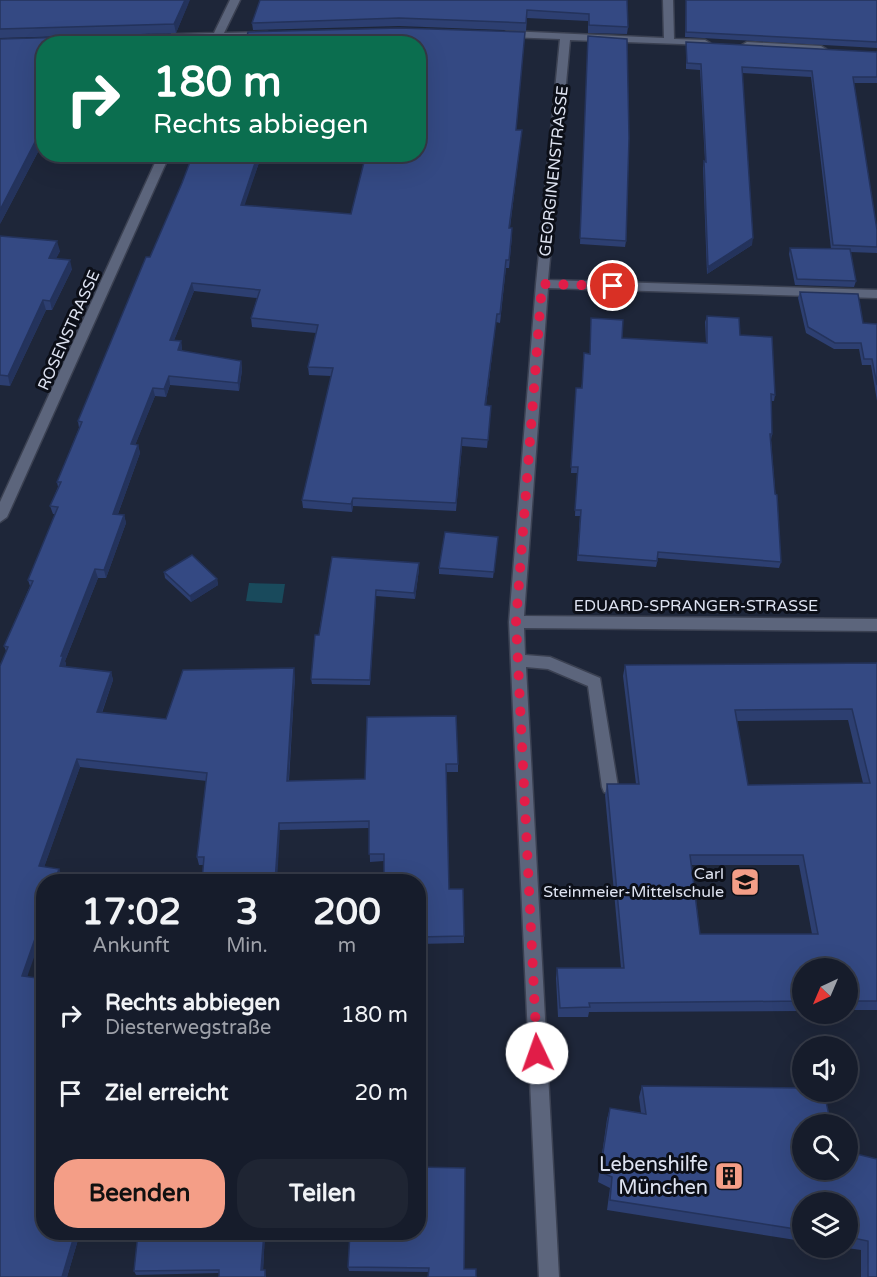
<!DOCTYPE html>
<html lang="de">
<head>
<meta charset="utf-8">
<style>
	:root { --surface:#161c2b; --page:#1f2533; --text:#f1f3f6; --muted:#9ea1a9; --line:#353a47; --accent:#f49e87 }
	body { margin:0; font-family:"Varela Round",sans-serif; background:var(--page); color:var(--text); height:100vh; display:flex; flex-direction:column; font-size:22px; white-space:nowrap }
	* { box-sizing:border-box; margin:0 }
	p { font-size:20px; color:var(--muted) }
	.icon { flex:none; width:33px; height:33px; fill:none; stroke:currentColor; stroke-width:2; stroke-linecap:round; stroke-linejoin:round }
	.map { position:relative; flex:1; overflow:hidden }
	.sheet { position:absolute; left:36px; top:874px; width:390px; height:366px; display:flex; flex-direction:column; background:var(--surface); border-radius:24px; box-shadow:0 6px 24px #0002,0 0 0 2px var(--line) }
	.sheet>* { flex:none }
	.guide { position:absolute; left:36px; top:36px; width:390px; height:126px; border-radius:24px; box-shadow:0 6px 24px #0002,0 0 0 2px var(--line); background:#0b6e4f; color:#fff; overflow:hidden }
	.needle { width:39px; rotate:224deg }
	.tools { position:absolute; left:792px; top:958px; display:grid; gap:12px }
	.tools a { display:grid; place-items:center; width:66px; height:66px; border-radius:50%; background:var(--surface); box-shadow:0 6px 24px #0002,0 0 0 2px var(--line); font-size:30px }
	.pin { position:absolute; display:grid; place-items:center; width:51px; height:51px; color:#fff; margin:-26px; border:3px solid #fff; border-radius:50%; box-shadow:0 2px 6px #0007 }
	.me { position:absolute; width:66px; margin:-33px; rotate:357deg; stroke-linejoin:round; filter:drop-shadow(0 0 4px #0008) }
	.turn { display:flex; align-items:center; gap:21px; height:126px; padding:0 18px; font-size:27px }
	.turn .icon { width:78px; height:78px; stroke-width:2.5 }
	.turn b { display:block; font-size:42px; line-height:51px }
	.eta { display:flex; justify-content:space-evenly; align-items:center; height:102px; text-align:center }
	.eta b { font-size:36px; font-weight:700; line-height:42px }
	.button { display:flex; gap:12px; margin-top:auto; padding:12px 18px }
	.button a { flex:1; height:69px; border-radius:24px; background:var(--accent); color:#111; font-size:24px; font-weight:700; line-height:69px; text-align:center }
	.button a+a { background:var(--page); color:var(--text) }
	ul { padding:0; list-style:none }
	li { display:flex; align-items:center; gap:18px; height:78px; padding:0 18px }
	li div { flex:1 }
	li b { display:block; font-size:22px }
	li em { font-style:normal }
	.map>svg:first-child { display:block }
	.water { fill:#194a5c }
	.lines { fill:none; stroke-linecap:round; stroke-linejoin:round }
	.minor-casing { stroke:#3b4152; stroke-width:3 }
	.minor { fill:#5c657c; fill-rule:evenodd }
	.wall { fill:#2d3f71; fill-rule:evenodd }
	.shaded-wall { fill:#24335c }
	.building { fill:#344983; stroke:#24335c; stroke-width:1.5; fill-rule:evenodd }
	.route { stroke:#e11d48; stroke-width:10; stroke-dasharray:0 18 }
	.labels { text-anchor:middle; stroke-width:6; stroke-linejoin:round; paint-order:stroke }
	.street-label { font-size:16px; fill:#dee3f1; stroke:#0c0f18 }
	.poi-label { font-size:16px; fill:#dee3f1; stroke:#0c0f18; text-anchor:end }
	.near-poi-label { font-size:20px; fill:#dee3f1; stroke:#0c0f18; text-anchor:end }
</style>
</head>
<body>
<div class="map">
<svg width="877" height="1277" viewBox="0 0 877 1277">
	<rect width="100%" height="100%" fill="#1e2639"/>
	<path class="water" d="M249,583L285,584L282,603L246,601Z"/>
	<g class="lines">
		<g class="minor-casing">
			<g id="minor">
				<path d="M230,0H240L224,33L267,32L271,33V37L221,39L219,44H209L211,39L150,41L145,38L150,35L214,33Z"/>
				<path d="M663,0H673L674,39L705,40L710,43L709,45L570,40L548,280L877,290V298L548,288L524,616L877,619V631L524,628L525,655L550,657L600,678L618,787L616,792L610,794L604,792L602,787L588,686L548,669L526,667L559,1277H539L509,622L536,284L560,39L507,37L502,34L507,31L664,38Z"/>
				<path d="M747,42L821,46L826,49L821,52L743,47L742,45Z"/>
				<path d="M159,154H170L7,517L0,522V502Z"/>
			</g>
		</g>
		<use href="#minor" class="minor"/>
	</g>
	<g class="wall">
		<path d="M0,0L188,4L176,33L0,38Z"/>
		<path d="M627,0L628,27L627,34L588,33V21L527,18L526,31L399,26L253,30L252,23Z"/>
		<path d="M686,0H877V48L685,37Z"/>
		<path d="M588,36L626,241L625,247L580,244Z"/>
		<path d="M686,42L877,52V83H854L877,230V253L850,252L856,281L854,287L795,285L789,254L790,248L831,249L811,77L742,73L752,245L707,274L703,168L704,161L705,162L700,70L686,69Z"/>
		<path d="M44,44V150H39L0,224Z"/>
		<path d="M516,130H522L521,138L510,228L512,236L509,268H506L500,323L496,322L486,405L491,406L487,448L462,446L456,511L353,506L352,512L303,508L302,500L331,376L309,375L308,367L316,333L252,327L251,318L257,298L194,291L174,340L181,341L182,351L241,361L242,370L239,391L170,385L166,397L155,396L135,445H138L140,453L118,514L124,515L126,523L106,578H98L65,661L66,664L65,667L111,672L113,680L102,713L166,719L295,676L289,781L365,779L367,717L458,764V772H446L449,889L464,936V943L418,944V882L384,861L370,862L369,828L280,830L204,865H199L197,857L207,781L80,767L44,867L62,876L60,882H44L27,977L40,1088L44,1233H80L67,1277H0L6,651L4,646L30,586L28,580L55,514H53L50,506L58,487L57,482L79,428L78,421L150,257L182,183L193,154H262L244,205L351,214Z"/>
		<path d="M91,154H110L109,156Z"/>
		<path d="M0,236L60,251L56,258L72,269L52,310H46L10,386L0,385Z"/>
		<path d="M800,292L863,323L877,324V401L871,365H862L859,349H834L806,333L798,298Z"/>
		<path d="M707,316L740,335L775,395L774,401H771L772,434L771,440L781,562L779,568L658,558L656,567L577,561L580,516H575L577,473H571L576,388H581L589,354L622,338L706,343L705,322Z"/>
		<path d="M498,537L493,578L439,574V568Z"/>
		<path d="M332,557L419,563V569L415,599L376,596L370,685L312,684L311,679Z"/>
		<path d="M164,572L217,579L218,585L191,602L165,578Z"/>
		<path d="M877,663V1010H848V969H802V1011L589,1012L588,1017H558L556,978L557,968H621L605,795L607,784H636L623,676L625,665ZM848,720L863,783L748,785L737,721ZM692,865H799L812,934H700Z"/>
		<path d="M642,1086L802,1170L848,1152L877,1277H861V1250L847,1248L848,1203H802V1241L607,1210L610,1188L598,1182L607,1119L610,1108L641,1113L639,1097Z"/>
		<path d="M418,1167L429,1272L349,1271L348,1267Z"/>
		<path d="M265,1233L263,1270H265L266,1277H219V1273L136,1275L134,1271Z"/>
	</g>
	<g class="shaded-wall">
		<path d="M185,0H190L176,33L174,24Z"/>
		<path d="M170,34L171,43L166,44Z"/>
		<path d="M36,140L39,150L0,224V210Z"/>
		<path d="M258,154H262L242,213L241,205Z"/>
		<path d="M753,238L752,245L707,274L708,267Z"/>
		<path d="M57,241L60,251L52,267L49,258Z"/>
		<path d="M70,260L72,269L52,310L50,301Z"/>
		<path d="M192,283L194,291L171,348L170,340Z"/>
		<path d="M43,300L46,310L10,386L8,376Z"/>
		<path d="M497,314L496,322L485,414V405Z"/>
		<path d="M181,341L182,349L180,358L178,350Z"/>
		<path d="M241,361L242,370L239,391L238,383Z"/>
		<path d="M169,376L170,385L166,397L164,389Z"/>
		<path d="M153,388L155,396L132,453L131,444Z"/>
		<path d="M138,445L140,453L115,522L113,514Z"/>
		<path d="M353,498V506L352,512L351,504Z"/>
		<path d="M124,515L126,523L106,578L104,570Z"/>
		<path d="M419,563V569L415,599L414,593Z"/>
		<path d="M95,569L98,578L65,661L66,664L62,674L60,666L61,656Z"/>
		<path d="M217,579L218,585L191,602L190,596Z"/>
		<path d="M376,590V596L370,685V680Z"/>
		<path d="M294,668L295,676L288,788L287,781Z"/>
		<path d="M111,672L113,680L99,720L97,712Z"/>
		<path d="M77,759L80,767L42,873L39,866Z"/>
		<path d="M279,823L280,830L277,882H275Z"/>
		<path d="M59,869L62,876L60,882H54Z"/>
		<path d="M44,913V929L25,983L22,976Z"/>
		<path d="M44,1062V1079L39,1094L35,1088Z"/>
		<path d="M75,1233H80L67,1277H62Z"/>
		<path d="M264,1233H265L263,1273L261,1270Z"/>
	</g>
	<g class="building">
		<path d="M0,0H185L174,24L0,29Z"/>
		<path d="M260,0H627L628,27L589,25V14L527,10L526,23L399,18L252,23Z"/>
		<path d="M686,0H877V42L686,32Z"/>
		<path d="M399,28L525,32L516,130H522L509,228H512L509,260H506L500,314H497L485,405L491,406L488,440L462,438L456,503L353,498L351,504L302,500L333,368L308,367L318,325L251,318L260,290L192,283L170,340L181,341L178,350L241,361L238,383L169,376L164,389L153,388L131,444L138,445L113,514L124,515L104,570L95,569L61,656H63L60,666L111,672L97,712L166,719L183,670L294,668L287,781L365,779L367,717L456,716L458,764H446L449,889H463L464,936L418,937V882H384V854H369V821L279,823L275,882H202L204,857H197L207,773L77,759L39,866L59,869L54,882H44V913L22,976L44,979V1062L35,1088L44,1089V1233H75L62,1277H0V666L8,647L4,646L33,581L28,580L58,507L50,506L61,482H57L82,422L78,421L146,257H150L182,183L193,154H258L241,205L351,214L366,154H418V44H245L248,32Z"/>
		<path d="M170,34L166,44H44V141L36,140L0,210V39Z"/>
		<path d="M588,36L627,39L629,138L626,241L580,238Z"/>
		<path d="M686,42L877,52V77H853L877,230V247L833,245L812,71L742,67L753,238L708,267L704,161L706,162L701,64L687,63Z"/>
		<path d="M0,236L57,241L49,258L70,260L50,301L43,300L8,376L0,375Z"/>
		<path d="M790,248L850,249L856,281L797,279Z"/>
		<path d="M800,292L858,294L863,323L877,324V385L872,359H864L861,343H835L808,327Z"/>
		<path d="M707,316L739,318L740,335L772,337L775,395L771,394L772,434H770L775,494L777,495L781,562L658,552L657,561L578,555L581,510H575L578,467H571L576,388H582L584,353L590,354L591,318L623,320L622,338L707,343Z"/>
		<path d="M445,532L498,537L494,572L439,568Z"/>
		<path d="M192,555L217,579L190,596L164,572Z"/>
		<path d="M332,557L419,563L414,593L376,590L370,680L311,679L315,635H319Z"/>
		<path d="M877,663V1001H848V969H802V1001L589,1003L590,1007L560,1008L557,968H624L607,784H639L625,665ZM852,709L870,783L748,785L735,710ZM690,855H803L818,934H700Z"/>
		<path d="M642,1086L802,1088V1092H824L831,1125H802V1170H848V1152L877,1159V1277H868V1241L848,1237V1203H802V1230L610,1200L612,1177L600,1172L610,1108L646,1114Z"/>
		<path d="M418,1167L465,1168L464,1269H476V1277H428L429,1268L348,1267L350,1233H418Z"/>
		<path d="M138,1233H264L261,1270H265V1277H219V1270L134,1271Z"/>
	</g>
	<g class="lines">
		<path class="route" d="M537,1053L516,622L542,284L613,286"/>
	</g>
	<defs>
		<g id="school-square" transform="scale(1.5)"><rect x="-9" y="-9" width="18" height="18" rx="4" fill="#f49e87" stroke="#0c0f18"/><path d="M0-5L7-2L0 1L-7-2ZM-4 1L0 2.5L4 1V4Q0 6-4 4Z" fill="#111"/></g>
		<g id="building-square" transform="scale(1.5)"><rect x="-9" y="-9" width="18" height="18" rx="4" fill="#f49e87" stroke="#0c0f18"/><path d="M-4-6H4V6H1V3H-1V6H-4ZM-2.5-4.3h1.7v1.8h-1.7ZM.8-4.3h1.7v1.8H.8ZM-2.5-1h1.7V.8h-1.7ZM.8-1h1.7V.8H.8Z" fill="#111"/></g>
	</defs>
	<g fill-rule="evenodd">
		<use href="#school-square" x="745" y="882"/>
		<use href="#building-square" x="729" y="1176"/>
	</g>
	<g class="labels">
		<g class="street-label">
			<text transform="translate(553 171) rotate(-84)" y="6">GEORGINENSTRASSE</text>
			<text transform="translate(68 330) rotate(-66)" y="6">ROSENSTRASSE</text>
			<text x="696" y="611">EDUARD-SPRANGER-STRASSE</text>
		</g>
		<g class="poi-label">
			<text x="724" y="879">Carl<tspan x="724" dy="18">Steinmeier-Mittelschule</tspan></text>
		</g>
		<g class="near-poi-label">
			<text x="708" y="1171">Lebenshilfe<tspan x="708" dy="23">München</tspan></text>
		</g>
	</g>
</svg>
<div class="tools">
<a><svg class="needle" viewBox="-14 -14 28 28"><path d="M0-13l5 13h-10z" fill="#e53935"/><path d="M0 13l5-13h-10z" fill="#9ea1a9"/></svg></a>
<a><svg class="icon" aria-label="sound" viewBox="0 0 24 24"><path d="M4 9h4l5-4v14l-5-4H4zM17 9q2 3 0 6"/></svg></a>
<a><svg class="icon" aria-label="search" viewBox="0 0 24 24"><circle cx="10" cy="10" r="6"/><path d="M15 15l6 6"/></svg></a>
<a><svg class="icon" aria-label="layers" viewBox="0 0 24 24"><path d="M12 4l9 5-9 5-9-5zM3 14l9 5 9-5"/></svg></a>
</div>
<div class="pin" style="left:613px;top:286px;background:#d93025"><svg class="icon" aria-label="arrive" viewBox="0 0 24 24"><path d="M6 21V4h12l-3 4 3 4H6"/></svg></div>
<svg class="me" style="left:537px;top:1053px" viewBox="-20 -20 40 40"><circle r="19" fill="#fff"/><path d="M0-13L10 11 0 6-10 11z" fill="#e11d48"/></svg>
<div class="guide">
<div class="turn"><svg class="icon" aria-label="right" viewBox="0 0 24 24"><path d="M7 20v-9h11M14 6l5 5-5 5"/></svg><div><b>180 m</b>Rechts abbiegen</div></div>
</div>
<section class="sheet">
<div class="eta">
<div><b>17:02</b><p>Ankunft</p></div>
<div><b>3</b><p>Min.</p></div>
<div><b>200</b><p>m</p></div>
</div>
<ul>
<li><svg class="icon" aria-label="right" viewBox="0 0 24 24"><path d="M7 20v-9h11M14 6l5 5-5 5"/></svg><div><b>Rechts abbiegen</b><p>Diesterwegstraße</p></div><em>180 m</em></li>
<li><svg class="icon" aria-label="arrive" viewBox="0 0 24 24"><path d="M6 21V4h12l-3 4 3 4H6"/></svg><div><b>Ziel erreicht</b></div><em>20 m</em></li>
</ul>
<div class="button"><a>Beenden</a><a>Teilen</a></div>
</section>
</div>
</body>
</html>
